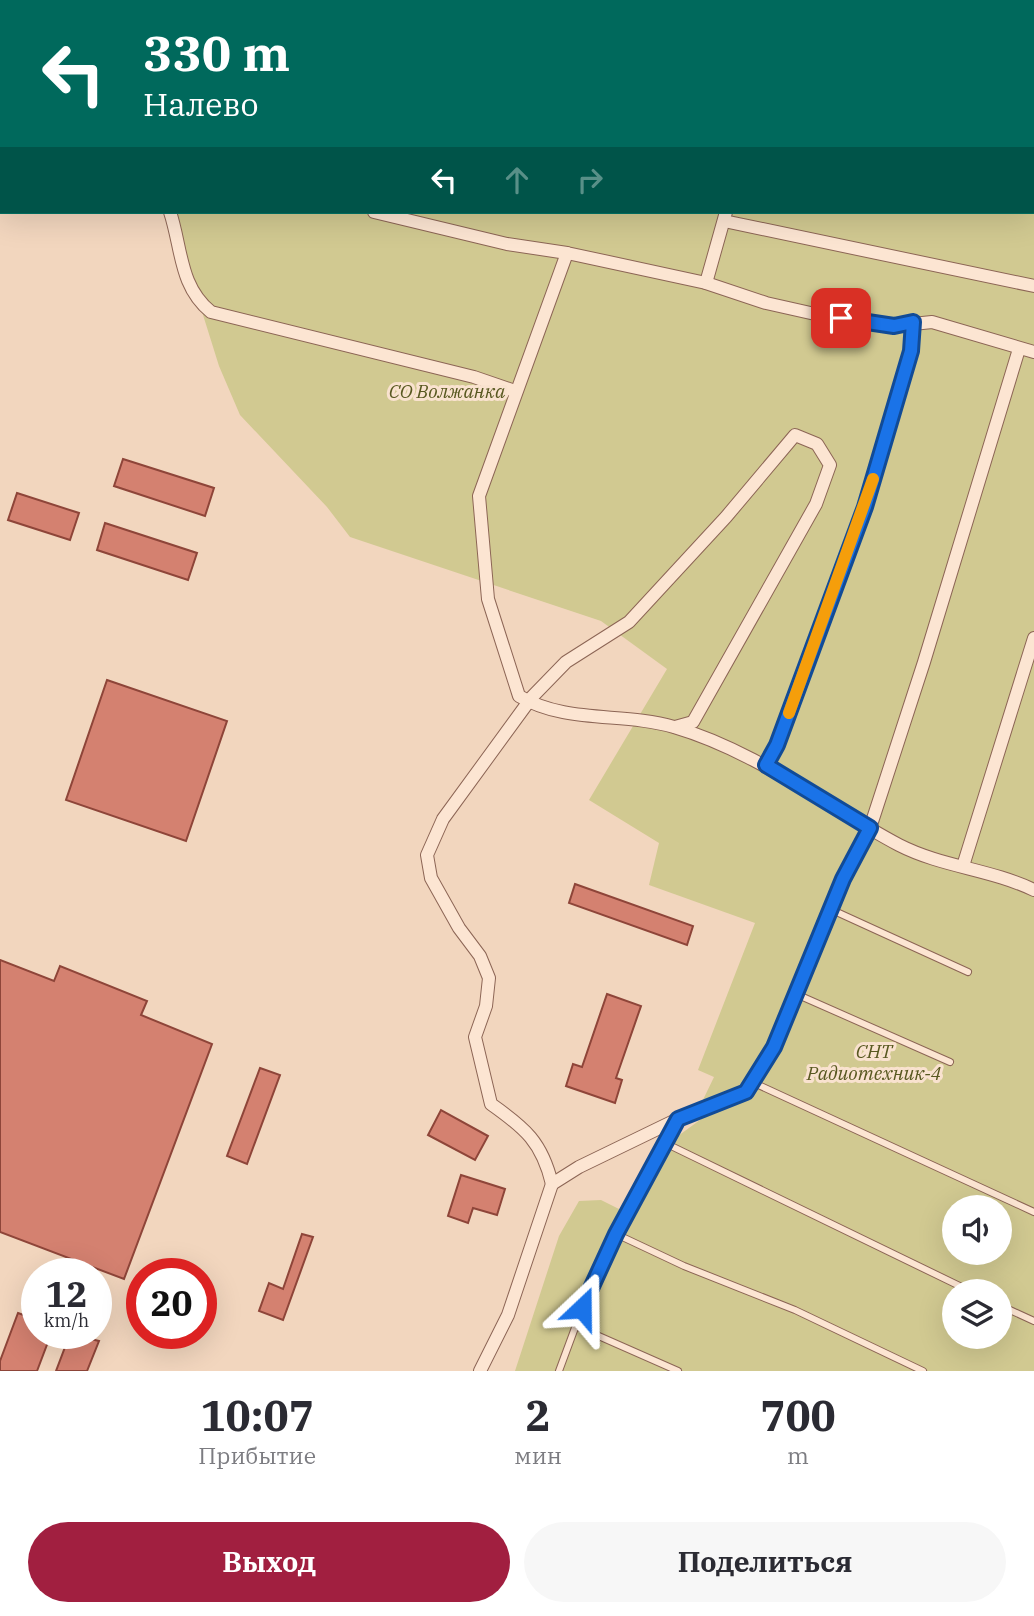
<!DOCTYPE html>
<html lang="ru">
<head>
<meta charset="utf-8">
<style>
	:root { --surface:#fff; --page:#f7f7f7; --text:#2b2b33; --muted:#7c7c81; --accent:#a11f40 }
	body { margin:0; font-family:"IBM Plex Serif",serif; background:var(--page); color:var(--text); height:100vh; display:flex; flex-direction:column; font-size:26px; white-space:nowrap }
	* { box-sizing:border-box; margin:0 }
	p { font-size:23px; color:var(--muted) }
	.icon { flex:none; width:38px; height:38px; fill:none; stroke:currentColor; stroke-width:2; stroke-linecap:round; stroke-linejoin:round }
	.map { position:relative; height:1371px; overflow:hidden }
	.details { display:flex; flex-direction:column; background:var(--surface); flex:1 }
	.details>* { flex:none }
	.banner { position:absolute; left:0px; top:0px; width:1034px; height:214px; box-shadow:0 7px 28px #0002; background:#00695c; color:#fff; overflow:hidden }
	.fabs { position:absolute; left:942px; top:1195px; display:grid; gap:14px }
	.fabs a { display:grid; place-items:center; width:70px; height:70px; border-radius:50%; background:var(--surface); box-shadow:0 7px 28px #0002; font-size:35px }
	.speed { position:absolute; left:21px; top:1258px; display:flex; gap:14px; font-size:35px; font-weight:700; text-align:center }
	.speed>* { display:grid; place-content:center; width:91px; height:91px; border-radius:50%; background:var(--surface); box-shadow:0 7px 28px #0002; line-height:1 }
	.speed small { font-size:18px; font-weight:400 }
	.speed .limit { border:10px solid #d22; background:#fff; color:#111 }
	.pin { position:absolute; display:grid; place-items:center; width:60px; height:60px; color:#fff; margin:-30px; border-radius:14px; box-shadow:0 4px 10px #0006 }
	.me { position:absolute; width:77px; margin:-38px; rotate:23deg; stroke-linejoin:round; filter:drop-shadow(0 0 5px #0008) }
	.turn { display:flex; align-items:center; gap:24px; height:147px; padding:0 28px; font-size:32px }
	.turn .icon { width:91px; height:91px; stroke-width:2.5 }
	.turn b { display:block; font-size:49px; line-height:60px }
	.lanes { display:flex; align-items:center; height:66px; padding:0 28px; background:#0003; justify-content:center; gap:35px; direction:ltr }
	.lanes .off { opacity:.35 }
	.eta { display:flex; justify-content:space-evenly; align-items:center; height:119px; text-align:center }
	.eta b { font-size:42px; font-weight:800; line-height:49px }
	.primary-button { display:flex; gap:14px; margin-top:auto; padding:14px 28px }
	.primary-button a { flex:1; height:80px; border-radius:42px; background:var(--accent); color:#fff; font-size:28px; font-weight:800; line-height:80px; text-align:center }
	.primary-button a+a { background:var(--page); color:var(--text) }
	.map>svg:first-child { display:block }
	.green { fill:#d1c991; fill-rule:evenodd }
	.building { fill:#d48170; stroke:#8e4539; stroke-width:2 }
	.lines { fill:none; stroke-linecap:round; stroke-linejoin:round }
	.service-casing { stroke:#8c6555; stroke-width:8 }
	.minor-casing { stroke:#8c6555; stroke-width:14 }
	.service { stroke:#fce5d2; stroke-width:6 }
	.minor { stroke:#fce5d2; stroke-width:12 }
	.route-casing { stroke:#114b97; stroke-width:18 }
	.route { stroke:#1a73e8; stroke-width:12 }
	.slow { stroke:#f59e0b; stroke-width:12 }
	.labels { text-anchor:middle; stroke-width:6; stroke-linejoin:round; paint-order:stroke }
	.park-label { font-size:19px; font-style:italic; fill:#585820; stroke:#f9e2cf }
</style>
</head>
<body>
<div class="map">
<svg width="1034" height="1371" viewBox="0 0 1034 1371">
	<rect width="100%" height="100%" fill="#f2d6be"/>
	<path class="green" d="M0,0H1034V1371H515L559,1236L579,1201L601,1200L635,1217L678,1136L704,1117L701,1104L714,1077L698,1070L755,923L649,885L659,843L589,800L667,669L601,621L350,537L327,507L240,415L219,366L183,251L175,212H1032V2H2V133ZM954,1208H999V1253H954ZM954,1292H999V1337H954Z"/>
	<g class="building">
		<path d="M123,459L214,488L205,516L114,486Z"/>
		<path d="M17,493L79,513L70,540L8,520Z"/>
		<path d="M105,523L197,553L188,580L97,550Z"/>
		<path d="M107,680L227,721L186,841L66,800Z"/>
		<path d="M575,884L693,926L687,945L569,903Z"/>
		<path d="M0,960L54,981L60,966L147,1001L141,1015L212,1044L124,1279L0,1232Z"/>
		<path d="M607,994L641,1006L616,1078L622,1080L615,1103L566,1086L573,1064L582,1067Z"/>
		<path d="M260,1068L280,1075L247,1164L227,1156Z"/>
		<path d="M441,1110L488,1136L475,1160L428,1135Z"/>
		<path d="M461,1175L505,1189L497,1215L473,1208L468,1223L448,1216Z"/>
		<path d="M302,1234L313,1237L283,1320L259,1311L269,1283L283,1289Z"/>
		<path d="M18,1313L37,1320V1334H51L37,1371H0V1361Z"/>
		<path d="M70,1334L99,1341L87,1371H56Z"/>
	</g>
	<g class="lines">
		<g class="service-casing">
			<g id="service">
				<path d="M830,909L968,972"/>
				<path d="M796,994L950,1062"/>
				<path d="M752,1082L1034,1212"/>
				<path d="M665,1143L972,1292"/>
				<path d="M616,1234L684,1266L795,1310L923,1371"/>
				<path d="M999,1305L1034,1321"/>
				<path d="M576,1326L678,1371"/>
				<path d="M559,1371L589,1290L675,1124"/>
			</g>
		</g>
		<g class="minor-casing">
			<g id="minor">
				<path d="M671,0L678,2"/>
				<path d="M24,2L25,0"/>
				<path d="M798,2L799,0"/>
				<path d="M0,46L2,47"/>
				<path d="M0,71L2,66"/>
				<path d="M1032,86H1034"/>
				<path d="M0,130L2,131"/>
				<path d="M1032,184H1034"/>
				<path d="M170,212C182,248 179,286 211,312L474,377L515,391"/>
				<path d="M374,212L507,244L567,253L706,283L766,303L815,314L894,326L932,322L1034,352"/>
				<path d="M724,221L1034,286"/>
				<path d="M567,253L479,496L488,599L519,696C566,724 623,712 674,727C756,751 824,805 899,845C942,867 990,869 1034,890"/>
				<path d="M706,283L726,212"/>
				<path d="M766,765L777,745L865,507L911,351L913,322"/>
				<path d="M963,866L1034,638"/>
				<path d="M552,1184C542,1142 525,1128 491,1104L475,1037L486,1006L489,978L480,956L459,928L431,878L427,855L443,819L532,697L566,662L629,622L726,517L795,435L817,444L830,465L816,504L693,722L675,727"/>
				<path d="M552,1184L579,1167L678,1119L745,1092L774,1047L843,879L870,828L924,662L1019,349"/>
				<path d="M480,1371L508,1315L552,1184"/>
			</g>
		</g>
		<use href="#service" class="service"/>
		<use href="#minor" class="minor"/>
	</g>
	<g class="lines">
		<g class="route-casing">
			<path id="route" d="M582,1308L616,1234L678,1119L746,1092L774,1047L843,879L870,828L766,765L777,745L865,507L911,351L913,322L894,326L841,318"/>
		</g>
		<use href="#route" class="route"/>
		<path class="slow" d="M789,713L873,479"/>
	</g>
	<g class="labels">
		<g class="park-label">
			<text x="447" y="398">СО Волжанка</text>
			<text x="874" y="1058">СНТ<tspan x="874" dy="22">Радиотехник-4</tspan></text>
		</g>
	</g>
</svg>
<div class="fabs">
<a><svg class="icon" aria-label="sound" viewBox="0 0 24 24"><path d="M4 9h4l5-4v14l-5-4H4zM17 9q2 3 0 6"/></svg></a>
<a><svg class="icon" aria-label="layers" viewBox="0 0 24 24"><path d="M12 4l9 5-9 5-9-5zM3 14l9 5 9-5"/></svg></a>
</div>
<div class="speed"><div>12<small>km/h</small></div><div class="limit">20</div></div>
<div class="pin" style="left:841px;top:318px;background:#d93025"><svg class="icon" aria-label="arrive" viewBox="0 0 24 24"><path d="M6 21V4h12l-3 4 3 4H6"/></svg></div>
<svg class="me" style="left:582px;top:1308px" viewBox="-20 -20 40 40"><path d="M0-17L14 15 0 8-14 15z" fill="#1a73e8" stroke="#fff" stroke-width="4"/></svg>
<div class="banner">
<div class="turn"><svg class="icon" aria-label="left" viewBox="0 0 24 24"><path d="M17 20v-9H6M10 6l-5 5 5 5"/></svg><div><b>330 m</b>Налево</div></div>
<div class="lanes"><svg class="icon" aria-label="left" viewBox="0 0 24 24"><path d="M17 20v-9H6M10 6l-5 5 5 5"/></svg><svg class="icon off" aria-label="ahead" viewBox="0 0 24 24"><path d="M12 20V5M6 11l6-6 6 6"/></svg><svg class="icon off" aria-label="right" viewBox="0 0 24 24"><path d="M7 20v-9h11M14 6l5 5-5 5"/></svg></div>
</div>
</div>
<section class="details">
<div class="eta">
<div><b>10:07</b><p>Прибытие</p></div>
<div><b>2</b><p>мин</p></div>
<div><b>700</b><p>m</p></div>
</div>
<div class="primary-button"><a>Выход</a><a>Поделиться</a></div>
</section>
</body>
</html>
